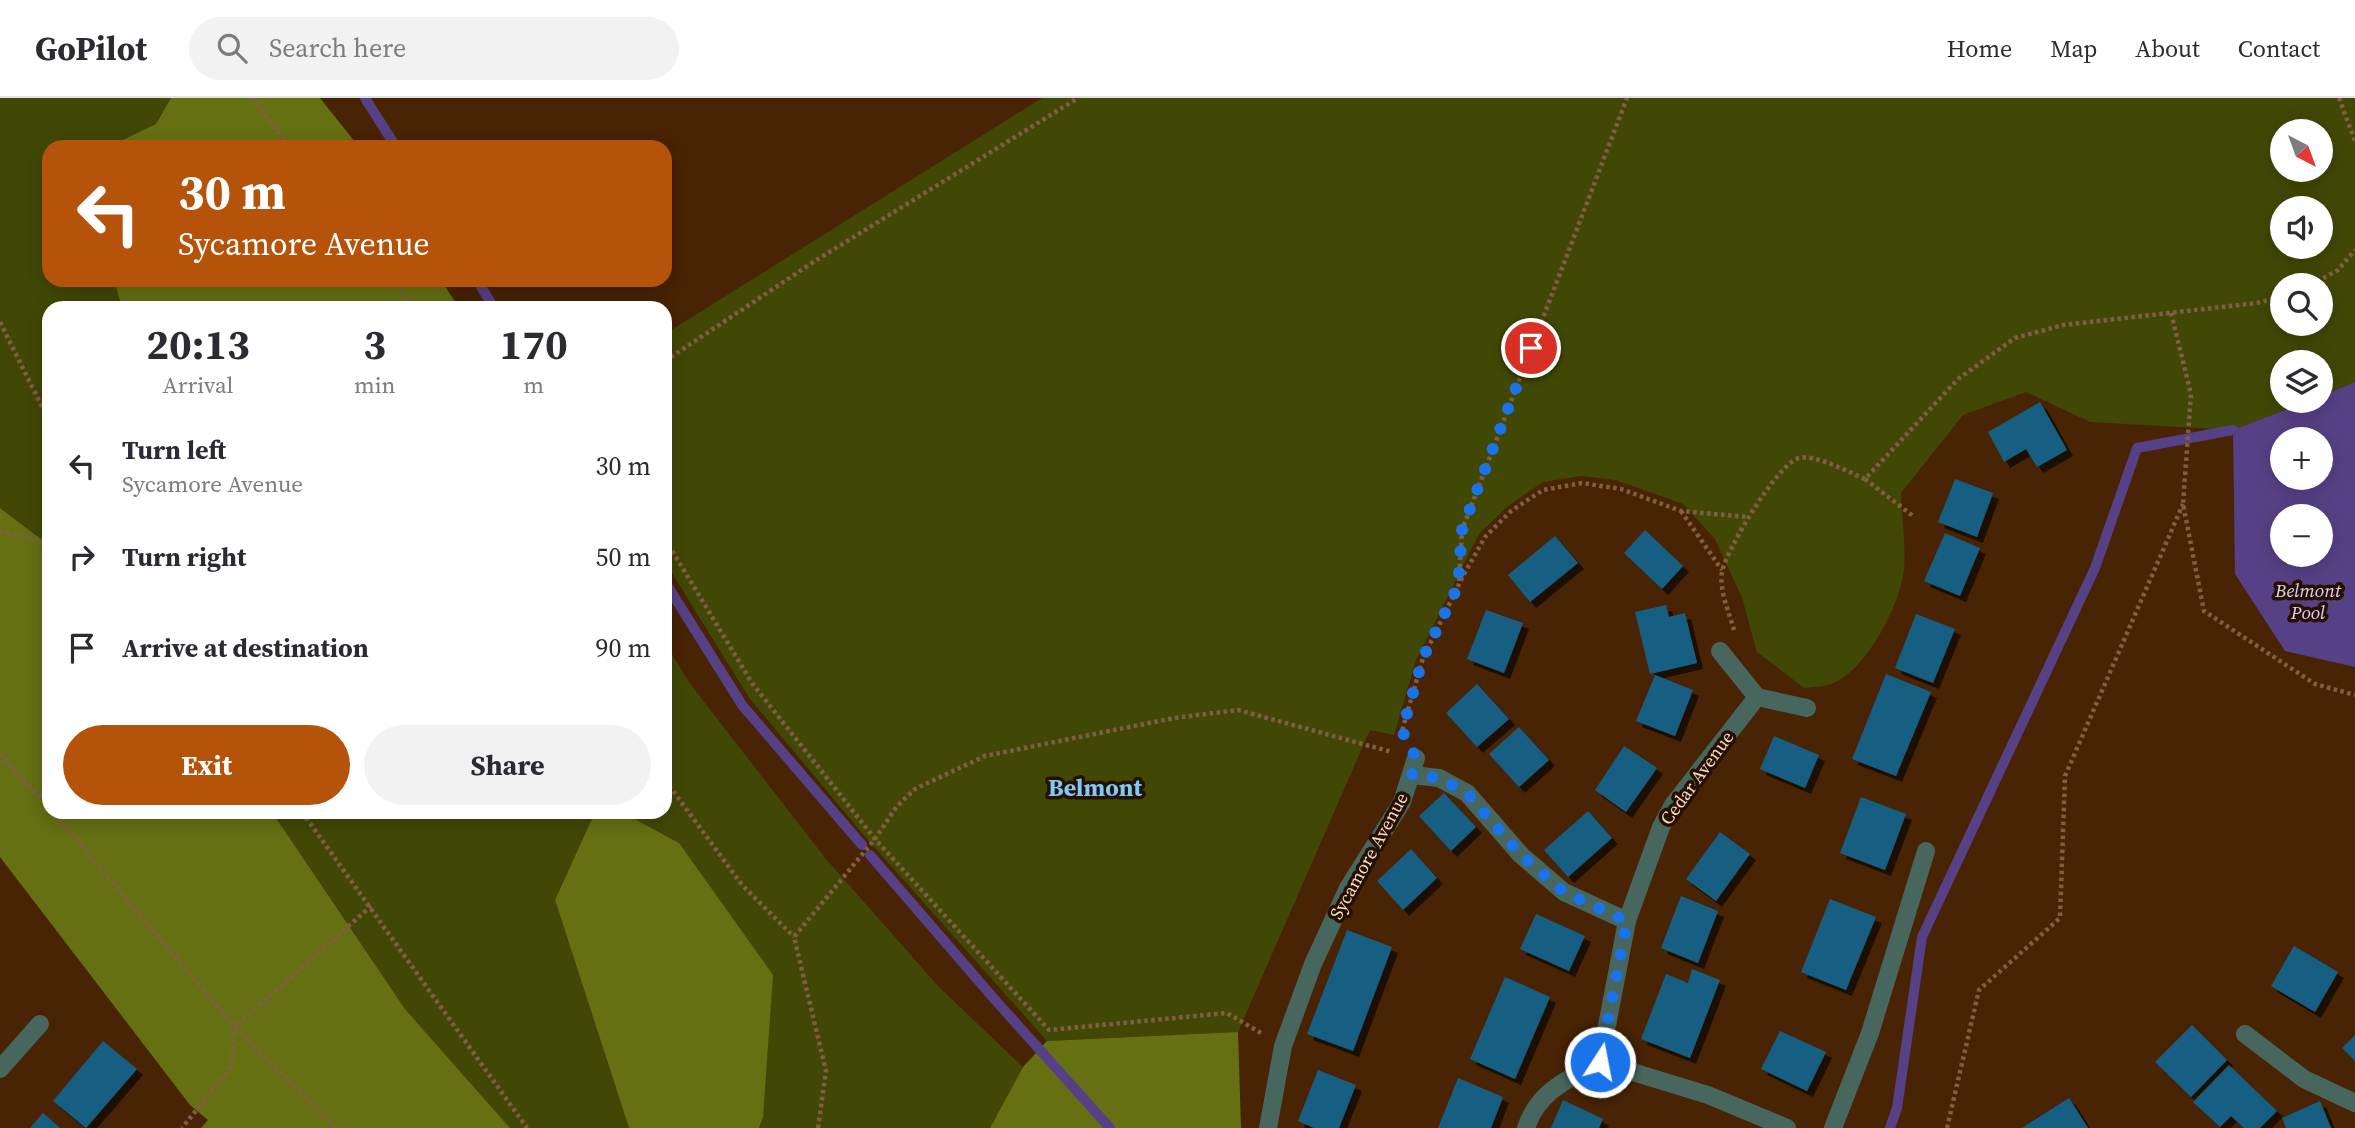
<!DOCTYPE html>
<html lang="en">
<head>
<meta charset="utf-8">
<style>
	:root { --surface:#fff; --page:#f2f2f3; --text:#2b2b33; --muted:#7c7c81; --line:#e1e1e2; --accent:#b45309 }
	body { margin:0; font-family:"Source Serif 4",serif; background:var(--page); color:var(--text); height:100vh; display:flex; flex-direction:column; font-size:26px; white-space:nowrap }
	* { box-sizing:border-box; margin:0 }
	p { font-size:23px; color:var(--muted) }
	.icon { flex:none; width:38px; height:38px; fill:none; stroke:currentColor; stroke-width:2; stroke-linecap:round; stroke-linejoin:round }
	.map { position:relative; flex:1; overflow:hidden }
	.drawer { position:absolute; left:42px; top:203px; width:630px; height:518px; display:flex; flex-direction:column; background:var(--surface); border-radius:21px; box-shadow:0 4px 18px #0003 }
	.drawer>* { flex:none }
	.guide { position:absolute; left:42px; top:42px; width:630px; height:147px; border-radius:21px; box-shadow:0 4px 18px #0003; background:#b45309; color:#fff; overflow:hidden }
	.needle { width:46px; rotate:139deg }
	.controls { position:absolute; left:2270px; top:21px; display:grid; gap:14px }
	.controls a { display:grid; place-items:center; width:63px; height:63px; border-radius:50%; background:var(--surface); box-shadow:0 4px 18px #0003; font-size:35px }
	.pin { position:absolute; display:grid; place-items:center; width:60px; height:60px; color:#fff; margin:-30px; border:4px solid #fff; border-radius:50%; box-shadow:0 2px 7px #0007 }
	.me { position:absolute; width:77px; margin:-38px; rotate:11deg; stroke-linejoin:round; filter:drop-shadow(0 0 5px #0008) }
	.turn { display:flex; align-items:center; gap:24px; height:147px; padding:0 21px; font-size:32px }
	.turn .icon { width:91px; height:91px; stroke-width:2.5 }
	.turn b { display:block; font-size:49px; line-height:60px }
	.eta { display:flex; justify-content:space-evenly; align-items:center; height:119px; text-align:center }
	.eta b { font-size:42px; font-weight:700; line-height:49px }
	.action { display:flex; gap:14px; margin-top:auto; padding:14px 21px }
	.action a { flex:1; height:80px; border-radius:42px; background:var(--accent); color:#fff; font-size:28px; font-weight:700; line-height:80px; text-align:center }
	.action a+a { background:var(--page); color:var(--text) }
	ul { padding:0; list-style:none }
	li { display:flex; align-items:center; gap:21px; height:91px; padding:0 21px }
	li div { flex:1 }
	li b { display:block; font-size:26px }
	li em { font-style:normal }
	header { display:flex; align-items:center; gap:42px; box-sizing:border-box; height:98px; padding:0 35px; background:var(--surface); border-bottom:2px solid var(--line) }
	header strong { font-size:33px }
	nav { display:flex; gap:38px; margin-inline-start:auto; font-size:24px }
	.search { width:490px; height:63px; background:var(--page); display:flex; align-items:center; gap:18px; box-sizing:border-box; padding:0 24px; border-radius:38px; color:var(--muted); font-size:26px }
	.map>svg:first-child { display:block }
	.green { fill:#414806; fill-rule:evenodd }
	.forest { fill:#657013 }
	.water { fill:#574186; fill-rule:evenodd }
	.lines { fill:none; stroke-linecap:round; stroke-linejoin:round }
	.stream { stroke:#574186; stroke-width:10 }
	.building { fill:#185f83; filter:url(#shadow) }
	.path { stroke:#815e43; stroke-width:4.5; stroke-dasharray:3.5 3.5; stroke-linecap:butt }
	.minor { stroke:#47665d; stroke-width:18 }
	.route { stroke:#1a73e8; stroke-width:12; stroke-dasharray:0 21.6 }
	.labels { text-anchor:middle; stroke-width:7; stroke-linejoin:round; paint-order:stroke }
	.street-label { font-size:18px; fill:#fadcc7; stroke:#251002 }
	.water-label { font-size:19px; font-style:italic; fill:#ded4fd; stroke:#251002 }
	.district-label { font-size:24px; font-weight:bold; fill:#7dcaf8; stroke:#251002 }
</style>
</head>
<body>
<header>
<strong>GoPilot</strong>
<div class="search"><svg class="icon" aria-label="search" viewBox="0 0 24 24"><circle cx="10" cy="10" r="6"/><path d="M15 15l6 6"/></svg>Search here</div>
<nav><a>Home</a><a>Map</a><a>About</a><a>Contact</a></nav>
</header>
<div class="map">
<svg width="2355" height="1030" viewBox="0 0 2355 1030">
	<defs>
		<filter id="shadow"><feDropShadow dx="6" dy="6" stdDeviation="0" flood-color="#0009"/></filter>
	</defs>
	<rect width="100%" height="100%" fill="#482304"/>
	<g class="green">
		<path d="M0,0H171L156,26L108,49H49V182H114L122,210H49V447L0,410Z"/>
		<path d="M1042,0H2355V284L2321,298L2320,264H2282V303H2308L2233,332L2090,324L2026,294L1963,317L1901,395C1902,420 1906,447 1904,471C1901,506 1865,575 1831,586C1823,589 1812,589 1804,590L1757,554L1742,500L1715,441L1683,406L1616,382L1581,378L1543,384L1508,408L1479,436L1416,562L1394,637L1370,632L1238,934L1047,943L867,741L750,601L665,464V236ZM2282,33H2320V72H2282ZM2282,110H2320V149H2282ZM2282,187H2320V226H2282Z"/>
		<path d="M665,545L691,587L826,761L939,889L1023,969L990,1030H759L763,1019L679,745L622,714H665Z"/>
		<path d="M272,714H595L555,802L629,1030H510L405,911Z"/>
	</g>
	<g class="forest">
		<path d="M171,0H320L359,49H108L156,26Z"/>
		<path d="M114,182H441L459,210H122Z"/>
		<path d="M0,410L49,447V714H272L405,911L510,1030H201L208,1022L190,1007L0,759Z"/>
		<path d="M595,714H622L679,745L773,877L763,1019L759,1030H629L555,802Z"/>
		<path d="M1238,934L1241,1030H990L1023,969L1047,943Z"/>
	</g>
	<path class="water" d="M2355,284V569L2285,553L2235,476L2233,332L2308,303H2320L2321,298ZM2282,341H2320V380H2282ZM2320,418V457H2282V418Z"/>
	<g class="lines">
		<g class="stream">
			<path d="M365,0L396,49"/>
			<path d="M477,182L494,210"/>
			<path d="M665,484L742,607L862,747"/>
			<path d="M870,757L996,903L1110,1030"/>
			<path d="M1890,1030L1897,1010L1922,839L2095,470L2137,350L2233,332"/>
		</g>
	</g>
	<g class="building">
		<path d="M2040,304L2067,352L2037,369L2026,351L2004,364L1988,334Z"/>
		<path d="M1955,381L1993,395L1977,439L1938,424Z"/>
		<path d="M1645,432L1683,468L1662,491L1624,455Z"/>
		<path d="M1945,435L1980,450L1960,498L1924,483Z"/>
		<path d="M1555,438L1578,465L1530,504L1508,477Z"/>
		<path d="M1666,507L1669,519L1685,515L1697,565L1650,576L1635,514Z"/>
		<path d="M1486,512L1523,525L1504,575L1467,561Z"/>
		<path d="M1916,516L1955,531L1933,585L1895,570Z"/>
		<path d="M1886,576L1931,594L1896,678L1852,661Z"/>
		<path d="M1655,577L1693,592L1675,638L1636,623Z"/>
		<path d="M1477,586L1509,621L1477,649L1446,615Z"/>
		<path d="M1519,629L1549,662L1519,689L1489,656Z"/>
		<path d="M1774,638L1819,657L1805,690L1760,671Z"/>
		<path d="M1624,648L1657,670L1626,714L1595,692Z"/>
		<path d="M1444,695L1476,729L1451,753L1419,718Z"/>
		<path d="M1861,699L1906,716L1885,772L1840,755Z"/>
		<path d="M1588,713L1612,740L1568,779L1544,752Z"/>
		<path d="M1720,734L1750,756L1716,803L1686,781Z"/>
		<path d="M1411,751L1437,780L1403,812L1377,783Z"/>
		<path d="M1681,798L1718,813L1698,865L1661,850Z"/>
		<path d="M1830,801L1876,819L1846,892L1801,874Z"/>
		<path d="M1536,816L1585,838L1569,873L1520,851Z"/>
		<path d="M1347,832L1392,849L1353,953L1307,936Z"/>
		<path d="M2294,848L2338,874L2315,914L2271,888Z"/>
		<path d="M1692,871L1720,882L1690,960L1641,941L1666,876L1688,885Z"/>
		<path d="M1505,879L1550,899L1515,981L1470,961Z"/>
		<path d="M2192,927L2227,962L2191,999L2155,964Z"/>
		<path d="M1780,933L1826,954L1807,993L1761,971Z"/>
		<path d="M2355,937V963L2342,950Z"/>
		<path d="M103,943L137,971L86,1030L53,1003Z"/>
		<path d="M2229,967L2277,1013L2260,1030H2244L2231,1018L2220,1029L2193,1004Z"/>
		<path d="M1318,972L1356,987L1339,1030H1314L1298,1023Z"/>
		<path d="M1458,980L1503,999L1491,1030H1438Z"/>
		<path d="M2069,1000L2088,1030H2022Z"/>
		<path d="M1563,1002L1603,1021L1599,1030H1551Z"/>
		<path d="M2320,1003L2331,1030H2286L2282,1020Z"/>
		<path d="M43,1015L60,1030H30Z"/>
	</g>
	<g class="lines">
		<g class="path">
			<path d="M252,0L291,49"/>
			<path d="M2339,0L2355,43"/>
			<path d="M396,182L410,210"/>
			<path d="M2311,187L2338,172L2355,152"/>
			<path d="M2171,215L2191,296L2183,406L2204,513L2315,586L2355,597"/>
			<path d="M0,224L49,323"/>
			<path d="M665,263L815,163L1078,0"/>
			<path d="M1865,381L1913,418"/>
			<path d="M1681,413L1722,472"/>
			<path d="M0,433L49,444"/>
			<path d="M665,441L752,585L875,741L1049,932L1227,915L1261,935"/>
			<path d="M1459,483L1462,432L1627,0"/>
			<path d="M1734,532C1729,514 1719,492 1722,474C1726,452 1778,365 1799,360C1816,356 1848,374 1865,381L1958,281L2015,240L2063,227L2257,205L2282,198"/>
			<path d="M1405,638L1402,633L1423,560L1463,478L1485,439L1511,413L1543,392L1582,385L1621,391L1681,413L1748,419"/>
			<path d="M0,656L49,710"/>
			<path d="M665,682L742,787L794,839"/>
			<path d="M53,714L235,929L231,969L182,1030"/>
			<path d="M302,714L527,1030"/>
			<path d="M336,1030L235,929L371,808"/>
			<path d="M818,1030L826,973L794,839L875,741L897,708L915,691L985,658L1174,620L1238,612L1392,654"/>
			<path d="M1947,1030L1979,892L2060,820L2065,678L2183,406"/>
		</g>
		<g class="minor">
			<path d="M1720,553L1757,599"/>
			<path d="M1757,599L1807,610"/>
			<path d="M1412,677L1439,680L1467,695L1521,757L1564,794L1627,823L1600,964"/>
			<path d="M1627,823L1661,729L1673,707L1757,599"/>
			<path d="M2245,936L2304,981L2355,1005"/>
			<path d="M0,971L40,926"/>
			<path d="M1268,1030L1283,948L1313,866L1348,790L1402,704L1416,660"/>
			<path d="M1526,1030C1538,993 1568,981 1600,964L1708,997L1787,1030"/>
			<path d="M1833,1030L1870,935L1926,753"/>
		</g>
	</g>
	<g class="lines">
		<path class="route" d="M1531,250L1462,432L1458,488L1423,560L1402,633L1416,660L1412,677L1439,680L1467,695L1521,757L1564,794L1627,823L1600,964"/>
	</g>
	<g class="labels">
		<g class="street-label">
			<text transform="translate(1697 680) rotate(-54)" y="6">Cedar Avenue</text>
			<text transform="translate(1369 758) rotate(-61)" y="6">Sycamore Avenue</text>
		</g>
		<g class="water-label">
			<text x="2308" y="499">Belmont<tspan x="2308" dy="22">Pool</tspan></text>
		</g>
		<g class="district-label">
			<text x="1095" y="698">Belmont</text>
		</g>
	</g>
</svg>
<div class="controls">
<a><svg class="needle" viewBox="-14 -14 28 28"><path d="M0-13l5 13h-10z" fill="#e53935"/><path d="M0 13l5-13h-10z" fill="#7c7c81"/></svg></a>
<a><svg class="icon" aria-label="sound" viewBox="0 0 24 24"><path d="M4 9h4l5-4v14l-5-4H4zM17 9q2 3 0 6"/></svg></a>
<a><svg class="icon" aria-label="search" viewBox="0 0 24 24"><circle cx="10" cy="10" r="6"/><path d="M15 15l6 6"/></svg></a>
<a><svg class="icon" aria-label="layers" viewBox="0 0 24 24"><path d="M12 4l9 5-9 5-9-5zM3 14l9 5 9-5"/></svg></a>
<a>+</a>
<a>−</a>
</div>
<div class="pin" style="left:1531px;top:250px;background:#d93025"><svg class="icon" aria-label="arrive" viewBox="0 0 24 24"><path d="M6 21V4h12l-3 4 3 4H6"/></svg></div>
<svg class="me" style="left:1600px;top:964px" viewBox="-20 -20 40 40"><circle r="17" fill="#1a73e8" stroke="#fff" stroke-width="3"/><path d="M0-11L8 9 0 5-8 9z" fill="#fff"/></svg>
<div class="guide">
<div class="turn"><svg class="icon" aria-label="left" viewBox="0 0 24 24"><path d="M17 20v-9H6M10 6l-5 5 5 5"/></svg><div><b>30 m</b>Sycamore Avenue</div></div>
</div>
<section class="drawer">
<div class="eta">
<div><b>20:13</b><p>Arrival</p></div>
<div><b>3</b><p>min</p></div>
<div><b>170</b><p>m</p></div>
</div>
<ul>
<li><svg class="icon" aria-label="left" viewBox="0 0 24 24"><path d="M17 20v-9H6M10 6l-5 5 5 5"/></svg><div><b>Turn left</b><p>Sycamore Avenue</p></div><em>30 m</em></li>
<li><svg class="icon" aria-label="right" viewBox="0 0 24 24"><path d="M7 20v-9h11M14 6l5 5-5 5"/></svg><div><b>Turn right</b></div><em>50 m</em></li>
<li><svg class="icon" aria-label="arrive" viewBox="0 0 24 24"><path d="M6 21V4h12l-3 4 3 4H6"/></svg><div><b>Arrive at destination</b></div><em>90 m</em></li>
</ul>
<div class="action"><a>Exit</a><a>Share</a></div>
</section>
</div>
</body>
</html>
